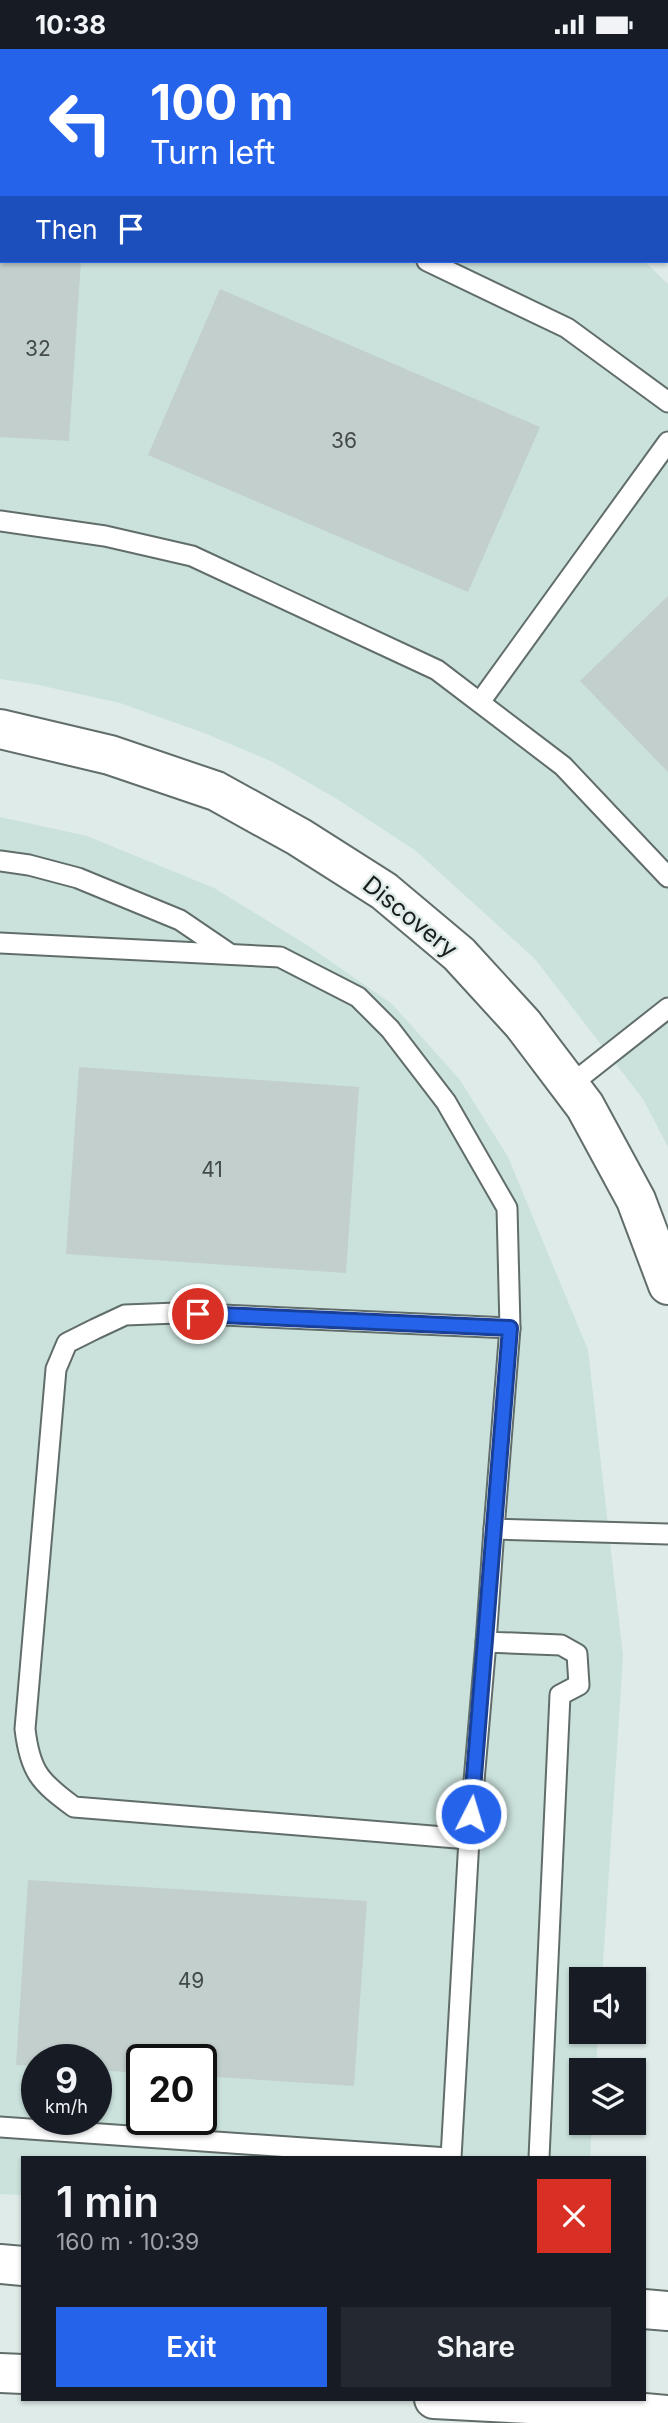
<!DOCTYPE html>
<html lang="en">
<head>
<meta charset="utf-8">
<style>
	:root { --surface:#171b24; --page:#242831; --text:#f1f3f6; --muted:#9ea1a6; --accent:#2563eb }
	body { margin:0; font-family:Inter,sans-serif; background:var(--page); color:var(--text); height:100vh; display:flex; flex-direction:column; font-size:26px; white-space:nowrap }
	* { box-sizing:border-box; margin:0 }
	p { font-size:23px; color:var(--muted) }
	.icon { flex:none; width:38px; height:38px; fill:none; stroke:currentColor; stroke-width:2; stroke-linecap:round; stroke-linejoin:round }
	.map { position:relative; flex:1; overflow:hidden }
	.side { position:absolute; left:21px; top:2107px; width:625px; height:245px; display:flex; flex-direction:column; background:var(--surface); border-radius:0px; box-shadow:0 2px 5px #0004 }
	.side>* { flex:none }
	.hud { position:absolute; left:0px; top:0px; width:668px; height:214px; box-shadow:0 2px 5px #0004; background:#2563eb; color:#fff; overflow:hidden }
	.tools { position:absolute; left:569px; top:1918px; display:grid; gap:14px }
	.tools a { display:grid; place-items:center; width:77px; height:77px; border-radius:0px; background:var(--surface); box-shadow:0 2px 5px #0004; font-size:35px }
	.speed { position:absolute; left:21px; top:1995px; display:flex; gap:14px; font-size:35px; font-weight:700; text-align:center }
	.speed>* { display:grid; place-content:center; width:91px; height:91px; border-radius:50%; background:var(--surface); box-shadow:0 2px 5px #0004; line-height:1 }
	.speed small { font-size:18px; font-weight:400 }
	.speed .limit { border:4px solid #111; border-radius:10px; background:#fff; color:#111 }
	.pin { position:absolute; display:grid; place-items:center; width:60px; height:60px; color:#fff; margin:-30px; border:4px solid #fff; border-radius:50%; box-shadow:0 2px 7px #0007 }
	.me { position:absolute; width:77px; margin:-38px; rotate:5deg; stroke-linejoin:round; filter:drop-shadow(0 0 5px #0008) }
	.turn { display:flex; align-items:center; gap:24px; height:147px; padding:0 35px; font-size:32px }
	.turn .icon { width:91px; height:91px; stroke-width:2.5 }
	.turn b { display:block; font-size:49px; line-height:60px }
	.then { display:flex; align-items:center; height:66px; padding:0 35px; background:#0003; gap:14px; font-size:26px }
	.round { display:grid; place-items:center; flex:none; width:74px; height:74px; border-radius:0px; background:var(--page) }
	.headline { display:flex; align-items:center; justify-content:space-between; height:119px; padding:0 35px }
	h1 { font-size:42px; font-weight:600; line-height:52px }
	.primary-button { display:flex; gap:14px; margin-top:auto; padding:14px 35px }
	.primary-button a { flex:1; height:80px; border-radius:0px; background:var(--accent); color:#fff; font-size:28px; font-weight:600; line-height:80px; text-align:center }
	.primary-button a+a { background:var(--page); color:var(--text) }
	.status { display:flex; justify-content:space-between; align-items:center; height:49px; padding:0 35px; background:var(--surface); direction:ltr }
	.status svg { height:19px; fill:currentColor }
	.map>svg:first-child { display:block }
	.built { fill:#cbe2dc; fill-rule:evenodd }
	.building { fill:#c2cfcc }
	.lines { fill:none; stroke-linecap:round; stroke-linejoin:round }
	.lane-casing { stroke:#616d6a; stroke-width:23 }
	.secondary-casing { stroke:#616d6a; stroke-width:42 }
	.primary-casing { stroke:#616d6a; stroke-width:42 }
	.highway-casing { stroke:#616d6a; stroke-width:42 }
	.lane { stroke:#fff; stroke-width:19 }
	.secondary { stroke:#fff; stroke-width:38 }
	.primary { stroke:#fff; stroke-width:38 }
	.highway { stroke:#fff; stroke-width:38 }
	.route-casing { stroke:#184099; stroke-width:18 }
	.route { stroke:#2563eb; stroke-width:12 }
	.labels { text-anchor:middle; stroke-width:5; stroke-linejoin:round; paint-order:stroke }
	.number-label { font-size:21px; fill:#434a49 }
	.street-label { font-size:24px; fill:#191e1d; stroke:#deebe8 }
</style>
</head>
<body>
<div class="status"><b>10:38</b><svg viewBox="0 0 49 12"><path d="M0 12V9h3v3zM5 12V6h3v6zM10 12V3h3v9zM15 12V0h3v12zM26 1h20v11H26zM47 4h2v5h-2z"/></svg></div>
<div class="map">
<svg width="668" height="2374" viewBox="0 0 668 2374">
	<rect width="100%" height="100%" fill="#deebe8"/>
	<g class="built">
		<path d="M0,0L377,2H2V212H644L668,235V1098L643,1050L535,910L416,802L337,750L273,713L204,684L120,654L34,635L0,630Z"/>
		<path d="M0,768L87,787L214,839L307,896L392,955L460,1031L508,1108L588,1301L623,1607L602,1930H581V1983H598L596,2021H581V2074H592L590,2109H23V2146L0,2145ZM37,2011H96V2070H37ZM142,2011H201V2070H142Z"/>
	</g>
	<g class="building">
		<path d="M0,212H81L69,392L0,388Z"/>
		<path d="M220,240L540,378L468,543L148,406Z"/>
		<path d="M668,547V723L580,632Z"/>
		<path d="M79,1018L359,1038L346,1224L66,1205Z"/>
		<path d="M28,1831L367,1852L354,2037L201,2027V2011H142V2024L96,2021V2011H37V2017L16,2016Z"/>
	</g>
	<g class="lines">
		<g class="lane-casing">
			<g id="lane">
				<path d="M0,101H2"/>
				<path d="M427,212L567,279L668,353"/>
				<path d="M0,472L105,487L192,507L437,621L563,717L668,828"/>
				<path d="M480,653L668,393"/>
				<path d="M0,812L29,816L78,829L180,871L230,905"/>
				<path d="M0,894L280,908L358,948L390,980L446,1053L507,1159L510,1279L494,1480L668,1485"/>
				<path d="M569,1037L668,959"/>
				<path d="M494,1480L486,1593L561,1596L577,1605L579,1636L560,1646L539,2109"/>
				<path d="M469,1790L74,1758C40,1733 30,1723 25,1680L56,1320L67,1294L95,1280L125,1266L177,1264L510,1279"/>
				<path d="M0,2078L448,2109"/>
				<path d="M451,2109L469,1790L486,1593"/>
			</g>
		</g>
		<g class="secondary-casing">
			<path id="secondary" d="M0,680L110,706L216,742L299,788L384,842L459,905L523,975L585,1057L636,1151L668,1236"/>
		</g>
		<g class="primary-casing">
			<g id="primary">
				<path d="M0,2215L23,2217"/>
				<path d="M644,2260L668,2262"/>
				<path d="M0,2324L23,2325"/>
				<path d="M434,2350L567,2357L668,2366"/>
			</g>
		</g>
		<g class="highway-casing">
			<g id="highway">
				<path d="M556,0L559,2"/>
				<path d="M667,99L668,100"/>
			</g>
		</g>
		<use href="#lane" class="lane"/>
		<use href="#secondary" class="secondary"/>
		<use href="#primary" class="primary"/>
		<use href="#highway" class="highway"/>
	</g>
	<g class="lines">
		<g class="route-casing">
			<path id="route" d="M198,1265L510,1279L471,1765"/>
		</g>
		<use href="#route" class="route"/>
	</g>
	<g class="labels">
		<g class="number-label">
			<text x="38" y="307">32</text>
			<text x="344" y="399">36</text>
			<text x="212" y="1128">41</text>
			<text x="191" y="1939">49</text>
		</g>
		<g class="street-label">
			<text transform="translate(410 868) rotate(39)" y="8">Discovery</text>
		</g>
	</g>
</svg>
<div class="tools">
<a><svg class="icon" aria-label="sound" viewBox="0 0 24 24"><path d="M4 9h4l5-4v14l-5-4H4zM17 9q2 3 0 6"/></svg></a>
<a><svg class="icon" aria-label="layers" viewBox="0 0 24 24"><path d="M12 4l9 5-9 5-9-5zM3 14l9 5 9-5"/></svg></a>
</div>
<div class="speed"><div>9<small>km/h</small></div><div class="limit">20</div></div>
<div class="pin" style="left:198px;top:1265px;background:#d93025"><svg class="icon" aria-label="arrive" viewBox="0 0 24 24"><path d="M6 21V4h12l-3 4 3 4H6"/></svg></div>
<svg class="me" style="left:471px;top:1765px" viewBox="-20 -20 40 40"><circle r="17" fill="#2563eb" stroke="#fff" stroke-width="3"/><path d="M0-11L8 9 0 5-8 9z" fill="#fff"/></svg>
<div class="hud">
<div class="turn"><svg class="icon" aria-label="left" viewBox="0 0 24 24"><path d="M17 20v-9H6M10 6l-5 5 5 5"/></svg><div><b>100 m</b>Turn left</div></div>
<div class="then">Then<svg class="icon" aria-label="arrive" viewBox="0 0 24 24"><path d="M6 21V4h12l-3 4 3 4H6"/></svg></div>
</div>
<section class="side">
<div class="headline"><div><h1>1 min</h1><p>160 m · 10:39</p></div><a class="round" style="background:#d93025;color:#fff"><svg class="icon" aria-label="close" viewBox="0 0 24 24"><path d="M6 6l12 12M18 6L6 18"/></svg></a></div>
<div class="primary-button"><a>Exit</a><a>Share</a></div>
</section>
</div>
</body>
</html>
